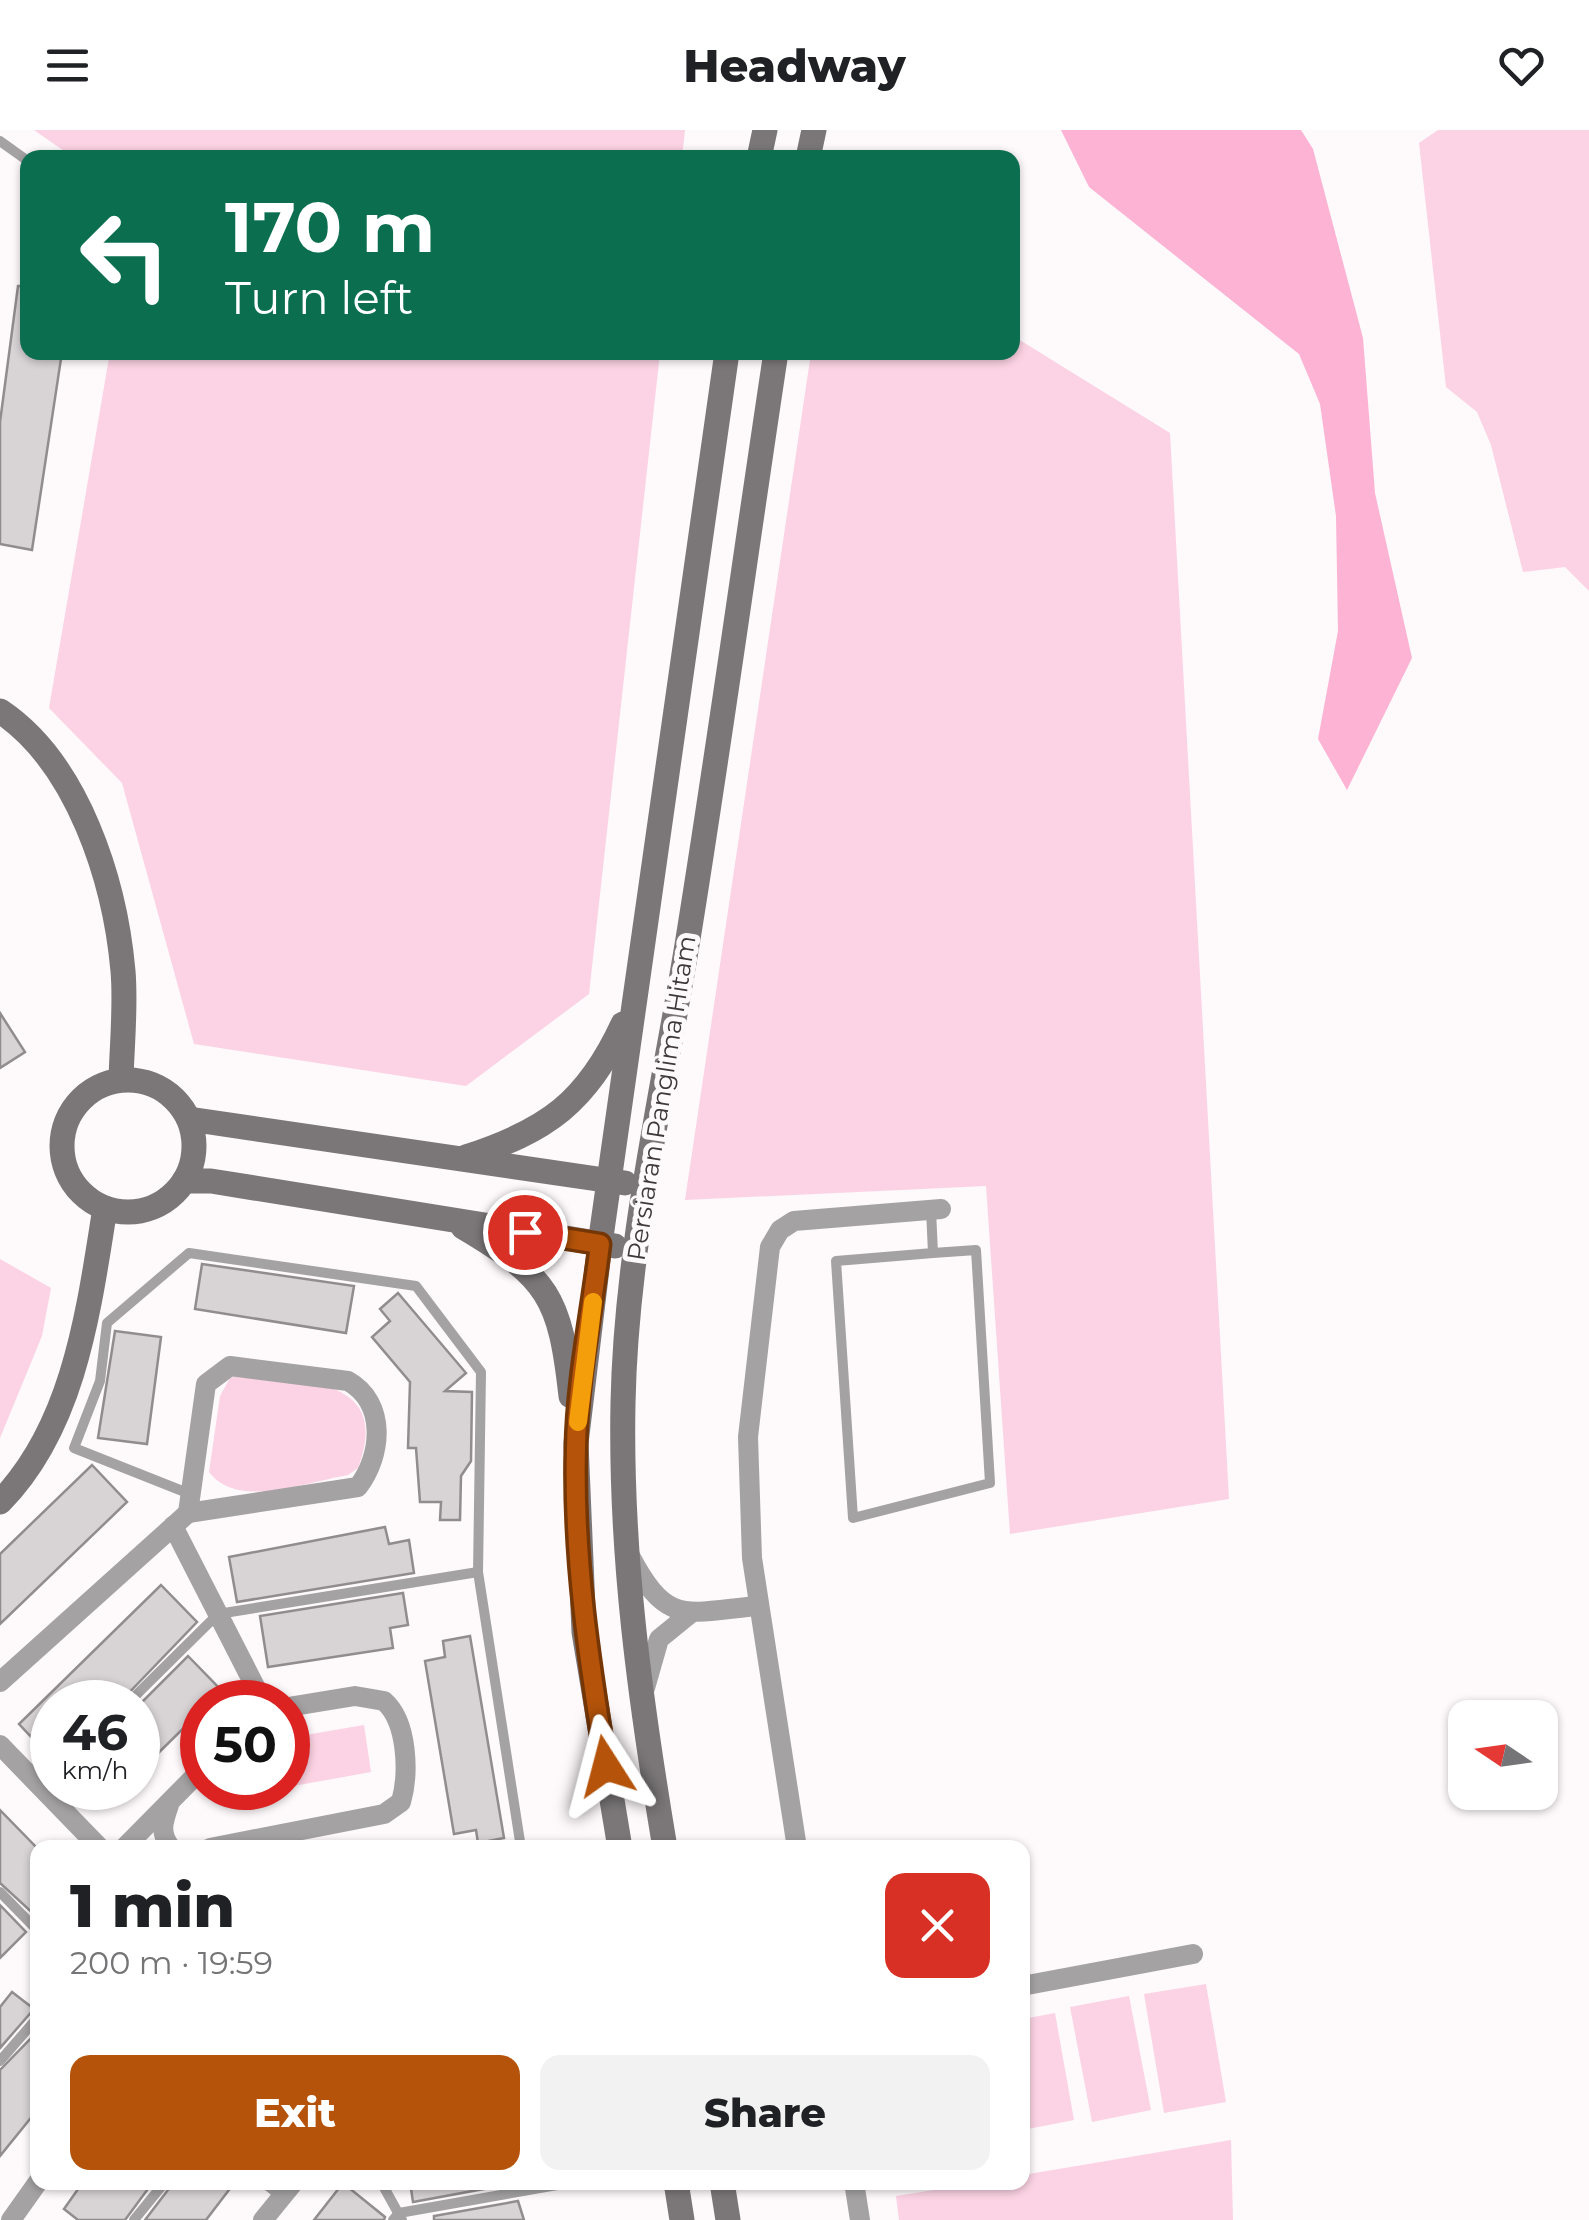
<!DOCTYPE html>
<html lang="en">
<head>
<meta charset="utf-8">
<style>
	:root { --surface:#fff; --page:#f2f2f2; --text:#202124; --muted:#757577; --accent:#b45309 }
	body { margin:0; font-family:Montserrat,sans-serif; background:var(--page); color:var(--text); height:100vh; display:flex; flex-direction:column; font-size:38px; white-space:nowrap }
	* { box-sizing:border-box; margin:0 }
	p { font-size:32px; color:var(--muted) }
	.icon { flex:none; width:55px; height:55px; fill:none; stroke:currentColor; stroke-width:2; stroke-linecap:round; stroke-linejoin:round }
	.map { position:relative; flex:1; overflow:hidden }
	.panel { position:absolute; left:30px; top:1710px; width:1000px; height:350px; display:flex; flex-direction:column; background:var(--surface); border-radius:20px; box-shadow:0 2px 8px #0004 }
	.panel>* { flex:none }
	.banner { position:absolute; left:20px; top:20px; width:1000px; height:210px; border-radius:20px; box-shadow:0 2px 8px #0004; background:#0b6e4f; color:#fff; overflow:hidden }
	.needle { width:65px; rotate:283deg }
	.controls { position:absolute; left:1448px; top:1570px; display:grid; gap:20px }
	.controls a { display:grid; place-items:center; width:110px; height:110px; border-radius:20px; background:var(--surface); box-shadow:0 2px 8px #0004; font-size:50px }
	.speed { position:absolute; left:30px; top:1550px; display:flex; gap:20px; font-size:50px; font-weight:700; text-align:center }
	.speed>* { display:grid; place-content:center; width:130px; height:130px; border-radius:50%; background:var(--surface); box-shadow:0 2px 8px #0004; line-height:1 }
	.speed small { font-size:25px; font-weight:400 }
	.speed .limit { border:15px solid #d22; background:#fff; color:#111 }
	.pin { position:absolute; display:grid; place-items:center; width:85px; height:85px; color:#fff; margin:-42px; border:5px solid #fff; border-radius:50%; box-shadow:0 2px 10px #0007 }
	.me { position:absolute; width:110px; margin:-55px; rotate:351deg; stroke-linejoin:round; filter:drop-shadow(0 0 8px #0008) }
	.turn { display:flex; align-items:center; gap:35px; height:210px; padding:0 40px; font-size:45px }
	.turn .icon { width:130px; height:130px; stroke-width:2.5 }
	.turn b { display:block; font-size:70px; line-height:85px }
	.round { display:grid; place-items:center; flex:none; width:105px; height:105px; border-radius:20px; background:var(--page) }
	.summary { display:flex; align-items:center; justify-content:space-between; height:170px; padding:0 40px }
	h1 { font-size:60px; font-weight:800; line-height:75px }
	.button { display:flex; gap:20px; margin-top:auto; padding:20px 40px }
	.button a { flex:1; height:115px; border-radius:20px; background:var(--accent); color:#fff; font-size:40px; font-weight:800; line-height:115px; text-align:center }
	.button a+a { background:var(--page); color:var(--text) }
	header { display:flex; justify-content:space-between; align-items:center; height:130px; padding:0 40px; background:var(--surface); font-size:45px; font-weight:800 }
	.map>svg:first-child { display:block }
	.green { fill:#fcd3e4 }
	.forest { fill:#fdb3d4 }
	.building { fill:#d8d3d5; stroke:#918d8f; stroke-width:2.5 }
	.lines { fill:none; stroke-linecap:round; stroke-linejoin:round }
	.lane { stroke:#a4a2a3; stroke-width:10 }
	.street { stroke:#a4a2a3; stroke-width:20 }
	.secondary { stroke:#7b7779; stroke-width:25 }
	.route-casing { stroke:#753606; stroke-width:25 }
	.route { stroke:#b45309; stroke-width:18 }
	.slow { stroke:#f59e0b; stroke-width:18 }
	.labels { text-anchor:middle; stroke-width:10; stroke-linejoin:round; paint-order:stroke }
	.street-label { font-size:25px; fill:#3c3a3b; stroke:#fef9fb }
</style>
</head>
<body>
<header><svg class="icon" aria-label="menu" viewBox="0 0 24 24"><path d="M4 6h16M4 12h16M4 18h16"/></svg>Headway<svg class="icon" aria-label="heart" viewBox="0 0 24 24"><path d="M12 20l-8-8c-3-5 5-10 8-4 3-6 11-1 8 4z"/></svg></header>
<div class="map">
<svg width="1589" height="2090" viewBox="0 0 1589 2090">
	<rect width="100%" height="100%" fill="#fef9fb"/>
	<g class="green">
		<path d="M34,0H685L682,28H74Z"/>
		<path d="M1438,0H1589V461L1565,437L1523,442L1491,315L1477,282L1446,257L1419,13Z"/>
		<path d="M1013,206L1170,303L1229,1369L1010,1404L986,1056L685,1070L811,223L1012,222Z"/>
		<path d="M110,222L660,223L589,864L466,956L194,914L122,653L49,578Z"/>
		<path d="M0,1129L51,1158L42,1206L0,1308Z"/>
		<path d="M244,1244C305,1253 392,1247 358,1338L348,1345C306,1352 238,1380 209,1342L220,1266L230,1248Z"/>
		<path d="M364,1595L371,1642L288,1657V1608Z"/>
		<path d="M1206,1854L1226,1972L1164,1983L1144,1864Z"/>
		<path d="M1129,1866L1151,1980L1092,1992L1070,1877Z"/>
		<path d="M1055,1883L1074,1990L1023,2000V1889Z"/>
		<path d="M1231,2010L1233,2090H899L896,2066L978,2053L1022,2052L1023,2045Z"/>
	</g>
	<path class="forest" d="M1061,0H1301L1313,19L1363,208L1375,363L1412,528L1347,660L1318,609L1338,501L1336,386L1320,274L1299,224L1089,57Z"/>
	<g class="building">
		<path d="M18,156H28V222H62L32,420L0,414V292Z"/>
		<path d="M0,883L25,922L0,938Z"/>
		<path d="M202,1134L354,1156L346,1203L195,1179Z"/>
		<path d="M398,1163L466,1243L445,1261L472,1262L471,1331L461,1346L460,1390H440L441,1372H420L416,1318H408L410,1252L372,1207L390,1191L380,1179Z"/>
		<path d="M115,1201L161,1207L147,1314L98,1308Z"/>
		<path d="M92,1335L127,1372L0,1494V1424Z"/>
		<path d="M385,1397L389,1414L409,1410L414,1443L237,1472L229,1427Z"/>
		<path d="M161,1455L197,1492L120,1572H52V1629L19,1594Z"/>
		<path d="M403,1463L408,1495L390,1498L393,1518L268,1537L260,1486Z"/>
		<path d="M470,1506L504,1708L478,1713L476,1700L454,1704L425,1531L445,1527L443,1511Z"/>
		<path d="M188,1526L222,1561L210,1572H202V1580L138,1643V1576Z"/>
		<path d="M86,1658H122L103,1676Z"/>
		<path d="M0,1680L38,1719V1788L0,1753Z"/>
		<path d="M0,1775L26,1802L0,1828Z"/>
		<path d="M12,1862L34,1879L0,1918V1877Z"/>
		<path d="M38,1901V1979L0,2026V1940Z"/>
		<path d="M83,2052H153L125,2090H78L64,2079Z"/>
		<path d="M174,2052H235L206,2090H145Z"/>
		<path d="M410,2052H516V2053L413,2072Z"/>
		<path d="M343,2053L385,2087L384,2090H314Z"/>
		<path d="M518,2071L524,2090H434V2086Z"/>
	</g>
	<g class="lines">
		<g class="lane">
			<path d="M0,11L28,31"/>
			<path d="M931,1080L933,1123L976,1120L990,1353L853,1388L836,1131L933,1123"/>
			<path d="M190,1364L74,1318L100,1251L107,1193L189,1123L416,1156L481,1242L478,1442L521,1718"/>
			<path d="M129,1572L218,1484L478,1442"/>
			<path d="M0,1762L38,1801"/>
			<path d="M0,1931L38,1887"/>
			<path d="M263,2052L282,2067"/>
			<path d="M381,2052L402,2090"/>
			<path d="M134,2090L165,2052"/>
			<path d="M393,2090L399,2083L574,2052"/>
		</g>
		<g class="street">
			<path d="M230,1236L348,1251C387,1273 382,1326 358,1357L188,1383L206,1254Z"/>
			<path d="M173,1396L263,1572"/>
			<path d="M630,1426C667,1496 685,1483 756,1476"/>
			<path d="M0,1552L188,1383"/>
			<path d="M645,1558L659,1509L691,1483"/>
			<path d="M0,1615L100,1718"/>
			<path d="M169,1675C163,1692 159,1703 171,1718"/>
			<path d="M124,1718L202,1639"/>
			<path d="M210,1718L384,1684L401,1672C409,1644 408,1592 384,1571L355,1566L288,1577"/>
			<path d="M797,1718L752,1428L748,1307L770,1117L780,1100L794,1091L941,1079"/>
			<path d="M1022,1856L1193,1824"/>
			<path d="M854,2052L860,2090"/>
			<path d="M11,2090L38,2052"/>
			<path d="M263,2090L294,2052"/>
		</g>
		<g class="secondary">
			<path d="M759,28L765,0"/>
			<path d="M808,28L814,0"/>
			<path d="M0,581C78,633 115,751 123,841C126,876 122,914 121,949"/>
			<circle cx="128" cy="1016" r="66"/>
			<path d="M189,989L625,1053"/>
			<path d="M466,1027C547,1001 587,972 623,894"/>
			<path d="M184,1051H211L615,1116"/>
			<path d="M463,1097C549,1148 560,1167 571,1266"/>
			<path d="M0,1372C75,1296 89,1178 105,1078"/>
			<path d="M620,1718L584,1502L576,1313L600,1114L727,222"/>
			<path d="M665,1718C640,1569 620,1424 623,1273C626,1119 662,967 687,815C719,618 746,420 776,222"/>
			<path d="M676,2052L682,2090"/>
			<path d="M722,2052L728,2090"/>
		</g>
	</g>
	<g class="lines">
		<g class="route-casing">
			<path id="route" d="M525,1102L600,1114C592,1181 577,1251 576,1318C573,1426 589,1531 606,1636"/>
		</g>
		<use href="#route" class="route"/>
		<path class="slow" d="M578,1292L593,1172"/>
	</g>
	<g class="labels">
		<g class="street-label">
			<text transform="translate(661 968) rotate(-81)" y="9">Persiaran Panglima Hitam</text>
		</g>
	</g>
</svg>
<div class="controls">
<a><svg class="needle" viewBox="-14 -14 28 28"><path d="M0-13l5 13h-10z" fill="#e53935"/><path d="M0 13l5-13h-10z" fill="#757577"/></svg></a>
</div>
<div class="speed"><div>46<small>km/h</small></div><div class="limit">50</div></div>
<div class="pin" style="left:525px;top:1102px;background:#d93025"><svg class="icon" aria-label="arrive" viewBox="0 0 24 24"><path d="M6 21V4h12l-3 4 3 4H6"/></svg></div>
<svg class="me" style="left:606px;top:1636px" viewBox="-20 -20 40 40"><path d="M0-17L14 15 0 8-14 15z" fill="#b45309" stroke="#fff" stroke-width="4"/></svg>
<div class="banner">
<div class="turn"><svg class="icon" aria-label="left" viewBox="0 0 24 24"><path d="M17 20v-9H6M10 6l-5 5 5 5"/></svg><div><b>170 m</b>Turn left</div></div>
</div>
<section class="panel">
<div class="summary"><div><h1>1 min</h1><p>200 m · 19:59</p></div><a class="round" style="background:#d93025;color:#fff"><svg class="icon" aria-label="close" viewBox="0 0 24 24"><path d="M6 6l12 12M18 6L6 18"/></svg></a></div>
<div class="button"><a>Exit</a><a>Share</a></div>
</section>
</div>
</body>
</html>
